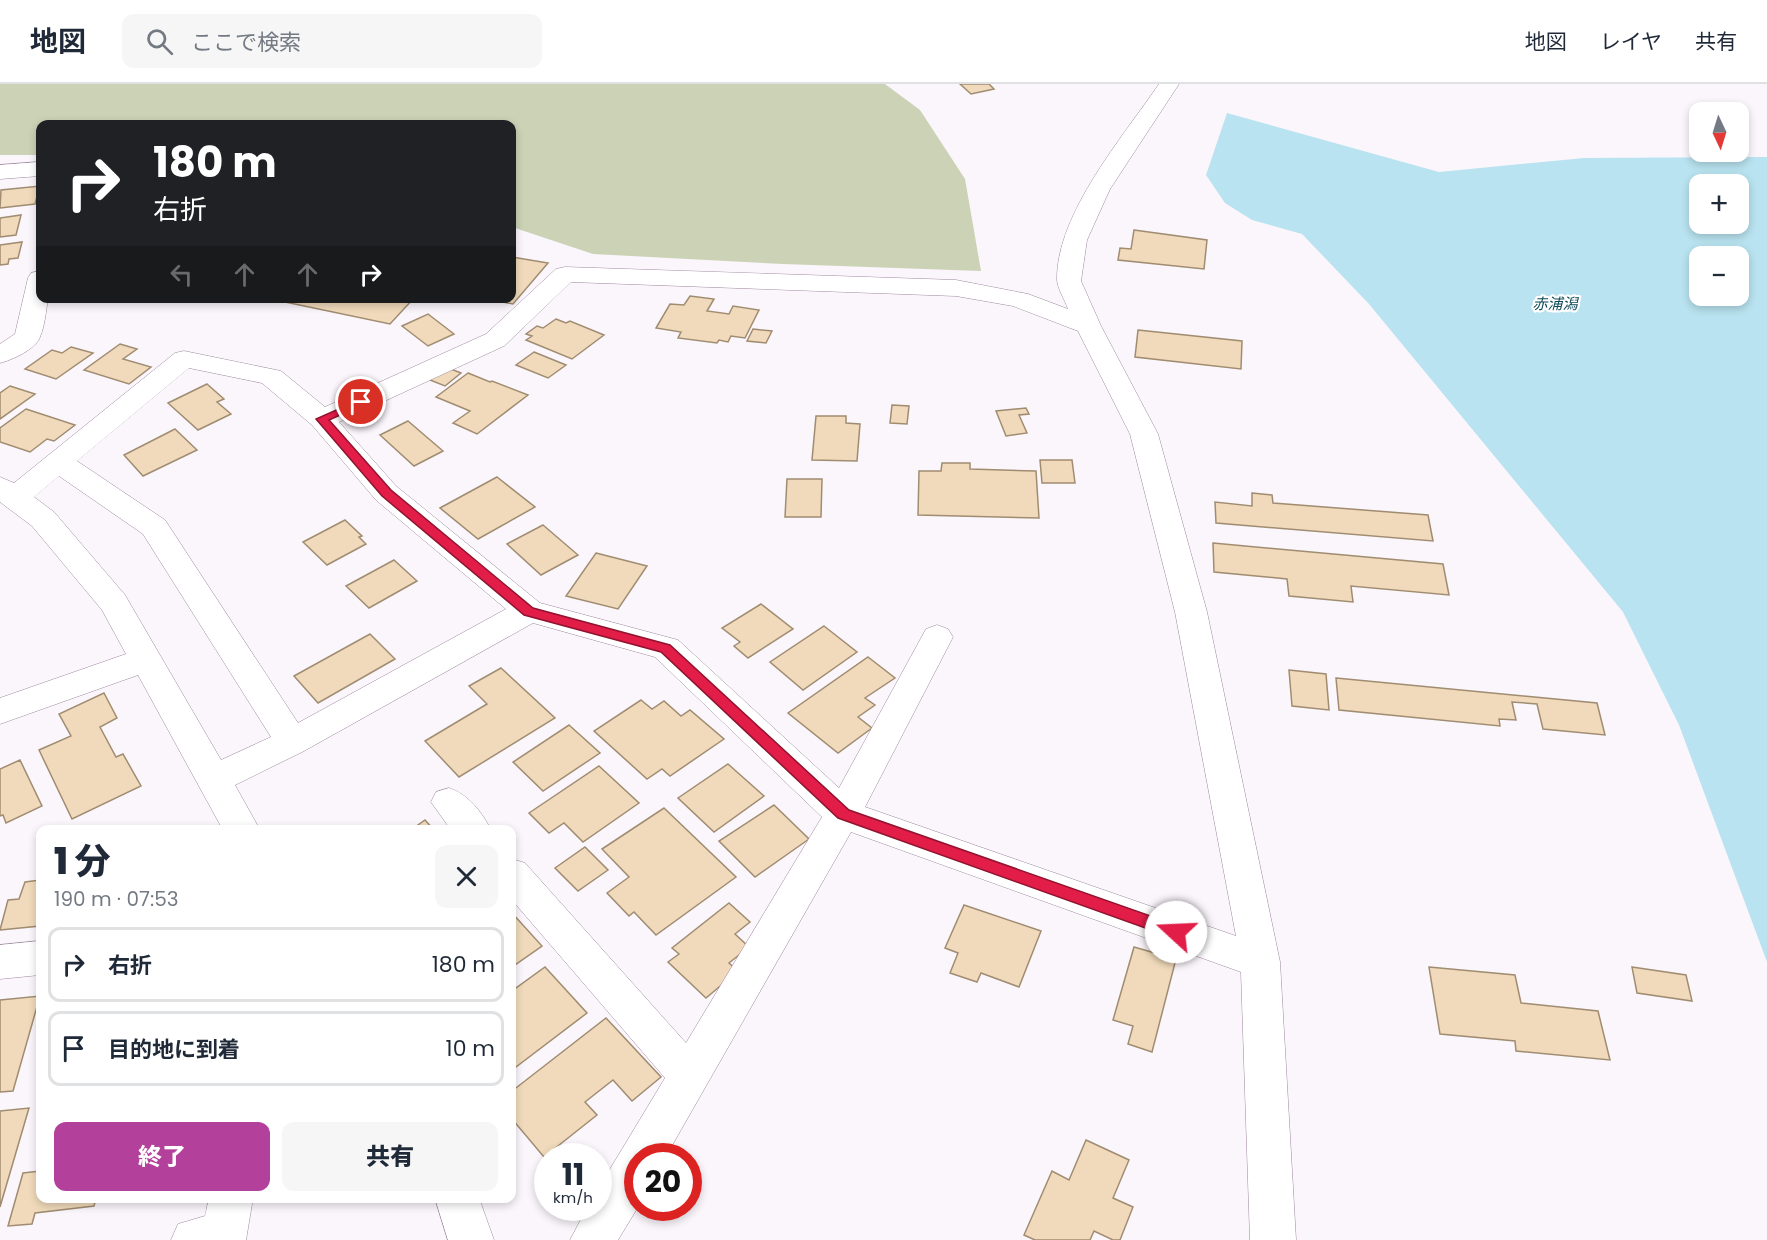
<!DOCTYPE html>
<html lang="ja">
<head>
<meta charset="utf-8">
<style>
	:root { --surface:#fff; --page:#f6f6f7; --text:#1f2937; --muted:#747a83; --line:#e0e1e3; --accent:#b3409a }
	body { margin:0; font-family:Poppins,"Noto Sans JP",sans-serif; background:var(--page); color:var(--text); height:100vh; display:flex; flex-direction:column; font-size:22px; white-space:nowrap }
	* { box-sizing:border-box; margin:0 }
	p { font-size:20px; color:var(--muted) }
	.icon { flex:none; width:33px; height:33px; fill:none; stroke:currentColor; stroke-width:2; stroke-linecap:round; stroke-linejoin:round }
	.map { position:relative; flex:1; overflow:hidden }
	.sheet { position:absolute; left:36px; top:741px; width:480px; height:378px; display:flex; flex-direction:column; background:var(--surface); border-radius:12px; box-shadow:0 3px 9px #0003 }
	.sheet>* { flex:none }
	.guide { position:absolute; left:36px; top:36px; width:480px; height:183px; border-radius:12px; box-shadow:0 3px 9px #0003; background:#202124; color:#fff; overflow:hidden }
	.needle { width:39px; rotate:176deg }
	.controls { position:absolute; left:1689px; top:18px; display:grid; gap:12px }
	.controls a { display:grid; place-items:center; width:60px; height:60px; border-radius:12px; background:var(--surface); box-shadow:0 3px 9px #0003; font-size:30px }
	.speed { position:absolute; left:534px; top:1059px; display:flex; gap:12px; font-size:30px; font-weight:700; text-align:center }
	.speed>* { display:grid; place-content:center; width:78px; height:78px; border-radius:50%; background:var(--surface); box-shadow:0 3px 9px #0003; line-height:1 }
	.speed small { font-size:15px; font-weight:400 }
	.speed .limit { border:9px solid #d22; background:#fff; color:#111 }
	.pin { position:absolute; display:grid; place-items:center; width:51px; height:51px; color:#fff; margin:-26px; border:3px solid #fff; border-radius:50%; box-shadow:0 2px 6px #0007 }
	.me { position:absolute; width:66px; margin:-33px; rotate:290deg; stroke-linejoin:round; filter:drop-shadow(0 0 4px #0008) }
	.turn { display:flex; align-items:center; gap:21px; height:126px; padding:0 18px; font-size:27px }
	.turn .icon { width:78px; height:78px; stroke-width:2.5 }
	.turn b { display:block; font-size:42px; line-height:51px }
	.lanes { display:flex; align-items:center; height:57px; padding:0 18px; background:#0003; justify-content:center; gap:30px; direction:ltr }
	.lanes .off { opacity:.35 }
	.round { display:grid; place-items:center; flex:none; width:63px; height:63px; border-radius:12px; background:var(--page) }
	.headline { display:flex; align-items:center; justify-content:space-between; height:102px; padding:0 18px }
	h1 { font-size:36px; font-weight:800; line-height:45px }
	.primary-button { display:flex; gap:12px; margin-top:auto; padding:12px 18px }
	.primary-button a { flex:1; height:69px; border-radius:12px; background:var(--accent); color:#fff; font-size:24px; font-weight:800; line-height:69px; text-align:center }
	.primary-button a+a { background:var(--page); color:var(--text) }
	ul { padding:0; list-style:none }
	li { display:flex; align-items:center; gap:18px; height:75px; margin:0 12px 9px; padding:0 6px; border:3px solid var(--line); border-radius:12px }
	li div { flex:1 }
	li b { display:block; font-size:22px }
	li em { font-style:normal }
	header { display:flex; align-items:center; gap:36px; box-sizing:border-box; height:84px; padding:0 30px; background:var(--surface); border-bottom:2px solid var(--line) }
	header strong { font-size:28px }
	nav { display:flex; gap:33px; margin-inline-start:auto; font-size:21px }
	.search { width:420px; height:54px; background:var(--page); display:flex; align-items:center; gap:15px; box-sizing:border-box; padding:0 21px; border-radius:12px; color:var(--muted); font-size:22px }
	.map>svg:first-child { display:block }
	.green { fill:#ccd2b6 }
	.water { fill:#b9e3f0; fill-rule:evenodd }
	.building { fill:#f0dabb; stroke:#a08c71; stroke-width:1.5 }
	.lines { fill:none; stroke-linecap:round; stroke-linejoin:round }
	.minor-casing { stroke:#9e87a0; stroke-width:1 }
	.minor { fill:#fff; fill-rule:evenodd }
	.route { fill:#e11d48; stroke:#92132f; stroke-width:1.5 }
	.labels { text-anchor:middle; stroke-width:4.5; stroke-linejoin:round; paint-order:stroke }
	.far-water-label { font-size:15px; font-style:italic; fill:#0d4857; stroke:#fff }
</style>
</head>
<body>
<header>
<strong>地図</strong>
<div class="search"><svg class="icon" aria-label="search" viewBox="0 0 24 24"><circle cx="10" cy="10" r="6"/><path d="M15 15l6 6"/></svg>ここで検索</div>
<nav><a>地図</a><a>レイヤ</a><a>共有</a></nav>
</header>
<div class="map">
<svg width="1767" height="1156" viewBox="0 0 1767 1156">
	<rect width="100%" height="100%" fill="#fbf6fc"/>
	<path class="green" d="M0,0H885L920,26L965,95L981,187L783,180L593,170L512,143V40H40V71H0Z"/>
	<path class="water" d="M1227,29L1439,88L1584,74L1767,73V878L1679,641L1623,528L1369,220L1302,150L1252,136L1225,119L1206,91ZM1700,100H1738V140H1700ZM1700,172H1738V212H1700Z"/>
	<g class="building">
		<path d="M960,0H989L994,5L971,10Z"/>
		<path d="M40,102L35,120L0,124L1,106Z"/>
		<path d="M21,131L16,151L0,153V134Z"/>
		<path d="M1134,146L1207,156L1204,185L1118,176L1120,164L1131,165Z"/>
		<path d="M22,158L18,174L9,175L8,180L0,181V161Z"/>
		<path d="M512,173L548,179L513,220L483,214H512Z"/>
		<path d="M690,212L714,215L707,227L729,230L733,222L759,226L745,254L731,252L728,258L719,256L717,259L678,254L681,248L656,244L670,220L684,221Z"/>
		<path d="M266,214H414L390,240Z"/>
		<path d="M428,230L454,250L428,262L402,242Z"/>
		<path d="M556,235L566,239L570,237L604,251L572,275L526,256L532,252L526,250L537,242L543,244Z"/>
		<path d="M753,245L772,247L766,259L747,257Z"/>
		<path d="M1138,246L1242,257L1241,285L1135,273Z"/>
		<path d="M120,260L137,265L123,275L151,283L129,300L84,286Z"/>
		<path d="M71,263L93,269L56,295L25,285L52,266L62,269Z"/>
		<path d="M534,268L566,281L548,294L516,281Z"/>
		<path d="M446,283L461,289L445,302L430,296Z"/>
		<path d="M468,289L490,298L492,297L528,311L477,350L453,339L470,327L436,313Z"/>
		<path d="M207,300L224,315L217,318L231,330L198,346L168,319Z"/>
		<path d="M10,302L35,310L0,335V309Z"/>
		<path d="M892,321L909,322L907,340L890,339Z"/>
		<path d="M1026,324L1029,330L1019,331L1027,349L1006,352L996,327Z"/>
		<path d="M26,325L75,341L54,357L47,355L30,368L0,358V344Z"/>
		<path d="M816,332H846V339L860,340L857,377L812,376Z"/>
		<path d="M408,337L443,367L414,382L380,351Z"/>
		<path d="M175,345L197,366L143,392L124,371Z"/>
		<path d="M1040,376H1072L1075,399H1042Z"/>
		<path d="M942,379H970V385L1036,387L1039,434L918,431L919,387H941Z"/>
		<path d="M497,393L535,423L478,455L440,424Z"/>
		<path d="M787,395H822L821,433H785Z"/>
		<path d="M1252,409L1272,411L1273,419L1428,431L1433,457L1216,439L1215,418L1252,422Z"/>
		<path d="M345,436L362,452L359,453L366,460L327,481L303,458Z"/>
		<path d="M543,441L578,471L541,491L507,460Z"/>
		<path d="M1213,459L1443,480L1449,511L1351,502L1353,518L1289,512L1287,495L1214,488Z"/>
		<path d="M596,469L647,482L618,525L566,512Z"/>
		<path d="M394,476L417,497L369,524L346,502Z"/>
		<path d="M761,520L793,545L748,574L734,562L740,558L722,544Z"/>
		<path d="M824,542L857,568L803,606L770,578Z"/>
		<path d="M370,550L395,575L318,619L294,592Z"/>
		<path d="M868,573L895,594L865,614L875,621L858,633L872,644L838,669L788,629Z"/>
		<path d="M501,584L555,634L459,693L425,657L487,620L469,602Z"/>
		<path d="M1289,586L1326,590L1329,626L1292,622Z"/>
		<path d="M1336,594L1597,619L1605,651L1543,645L1537,620L1512,618L1516,636L1499,635L1500,642L1339,626Z"/>
		<path d="M104,609L117,634L100,643L116,673L123,670L141,702L72,735L39,666L71,652L59,630Z"/>
		<path d="M641,616L652,625L664,617L681,632L690,626L724,655L670,692L662,685L647,695L594,647Z"/>
		<path d="M569,641L600,669L543,707L513,678Z"/>
		<path d="M20,676L42,722L6,739L3,731L0,732V685Z"/>
		<path d="M728,680L764,712L714,748L678,714Z"/>
		<path d="M599,682L639,719L583,758L564,739L549,749L529,729Z"/>
		<path d="M774,721L809,755L755,793L719,757Z"/>
		<path d="M664,724L736,793L656,851L634,828L629,832L607,809L629,793L602,765Z"/>
		<path d="M425,736L434,746H411Z"/>
		<path d="M585,763L608,786L578,807L555,784Z"/>
		<path d="M40,796V842L0,846L8,816L19,815L25,798Z"/>
		<path d="M729,819L750,838L735,850L749,863L729,879L738,887L706,914L668,878L679,870L672,864Z"/>
		<path d="M964,821L1041,847L1019,903L981,889L977,898L950,889L958,869L945,864Z"/>
		<path d="M512,829L542,862L512,883Z"/>
		<path d="M1134,863L1176,875L1152,968L1128,960L1133,942L1113,936Z"/>
		<path d="M545,883L587,929L512,986V907Z"/>
		<path d="M1429,883L1515,891L1521,919L1598,927L1610,976L1516,967L1515,957L1440,950Z"/>
		<path d="M1632,883L1686,891L1692,917L1637,909Z"/>
		<path d="M40,912L13,1007L0,1008V916Z"/>
		<path d="M606,934L661,993L632,1017L613,996L585,1018L597,1031L544,1073L512,1035V1007Z"/>
		<path d="M29,1024L0,1123V1027Z"/>
		<path d="M1086,1056L1129,1076L1113,1114L1133,1123L1120,1156H1113L1094,1147L1090,1156H1035L1024,1151L1052,1087L1069,1096Z"/>
		<path d="M40,1087V1114H96L94,1122L35,1129L32,1140L8,1142L23,1089Z"/>
	</g>
	<g class="lines">
		<g class="minor-casing">
			<g id="minor">
				<path d="M1159,0H1179L1110,105L1087,156L1081,197L1101,242L1158,350L1207,528L1280,878L1296,1156H1250L1241,888L851,748L666,1072H638V1123L618,1156H570L587,1124H598V1105L665,994L512,816V775L525,779L686,959L822,733L655,573L533,539L304,667L235,701L260,746H223L138,591L0,640V614L126,570L102,526L32,442L0,418V393L14,399L175,269L184,267L281,287L325,323L486,250L556,185L565,183L956,196L1028,210L1068,225C1065,216 1057,204 1057,195C1057,129 1123,53 1159,0ZM571,198L956,212L1013,222L1078,247L1130,350L1175,528L1236,852L865,723L953,553L948,545L937,541L926,545L839,704L678,556L540,519L396,402L339,338L504,262ZM189,284L262,299L312,341L376,416L506,525L298,639L165,436L77,377ZM59,392L143,450L271,653L221,676L125,511L54,428L34,413Z"/>
				<path d="M40,78V92L0,95V81Z"/>
				<path d="M40,187V214H48C46,227 45,241 40,253C36,265 12,276 0,279V260L15,250L28,194L31,189Z"/>
				<path d="M449,704C468,710 482,728 491,746H451L431,718L436,708Z"/>
				<path d="M40,857V891L0,895V861Z"/>
				<path d="M209,1114H253L246,1156H171L178,1140L205,1132Z"/>
				<path d="M435,1114H479L494,1156H448Z"/>
			</g>
		</g>
		<use href="#minor" class="minor"/>
	</g>
	<path class="route" d="M361,315L366,318L365,320L329,336L391,406L533,524L670,561L849,726L1182,843L1184,848L1182,853L1176,855L838,734L661,568L524,531L382,412L316,335Z"/>
	<g class="labels">
		<g class="far-water-label">
			<text x="1555" y="225">赤浦潟</text>
		</g>
	</g>
</svg>
<div class="controls">
<a><svg class="needle" viewBox="-14 -14 28 28"><path d="M0-13l5 13h-10z" fill="#e53935"/><path d="M0 13l5-13h-10z" fill="#747a83"/></svg></a>
<a>+</a>
<a>−</a>
</div>
<div class="speed"><div>11<small>km/h</small></div><div class="limit">20</div></div>
<div class="pin" style="left:361px;top:318px;background:#d93025"><svg class="icon" aria-label="arrive" viewBox="0 0 24 24"><path d="M6 21V4h12l-3 4 3 4H6"/></svg></div>
<svg class="me" style="left:1176px;top:848px" viewBox="-20 -20 40 40"><circle r="19" fill="#fff"/><path d="M0-13L10 11 0 6-10 11z" fill="#e11d48"/></svg>
<div class="guide">
<div class="turn"><svg class="icon" aria-label="right" viewBox="0 0 24 24"><path d="M7 20v-9h11M14 6l5 5-5 5"/></svg><div><b>180 m</b>右折</div></div>
<div class="lanes"><svg class="icon off" aria-label="left" viewBox="0 0 24 24"><path d="M17 20v-9H6M10 6l-5 5 5 5"/></svg><svg class="icon off" aria-label="ahead" viewBox="0 0 24 24"><path d="M12 20V5M6 11l6-6 6 6"/></svg><svg class="icon off" aria-label="ahead" viewBox="0 0 24 24"><path d="M12 20V5M6 11l6-6 6 6"/></svg><svg class="icon" aria-label="right" viewBox="0 0 24 24"><path d="M7 20v-9h11M14 6l5 5-5 5"/></svg></div>
</div>
<section class="sheet">
<div class="headline"><div><h1>1 分</h1><p>190 m · 07:53</p></div><a class="round"><svg class="icon" aria-label="close" viewBox="0 0 24 24"><path d="M6 6l12 12M18 6L6 18"/></svg></a></div>
<ul>
<li><svg class="icon" aria-label="right" viewBox="0 0 24 24"><path d="M7 20v-9h11M14 6l5 5-5 5"/></svg><div><b>右折</b></div><em>180 m</em></li>
<li><svg class="icon" aria-label="arrive" viewBox="0 0 24 24"><path d="M6 21V4h12l-3 4 3 4H6"/></svg><div><b>目的地に到着</b></div><em>10 m</em></li>
</ul>
<div class="primary-button"><a>終了</a><a>共有</a></div>
</section>
</div>
</body>
</html>
